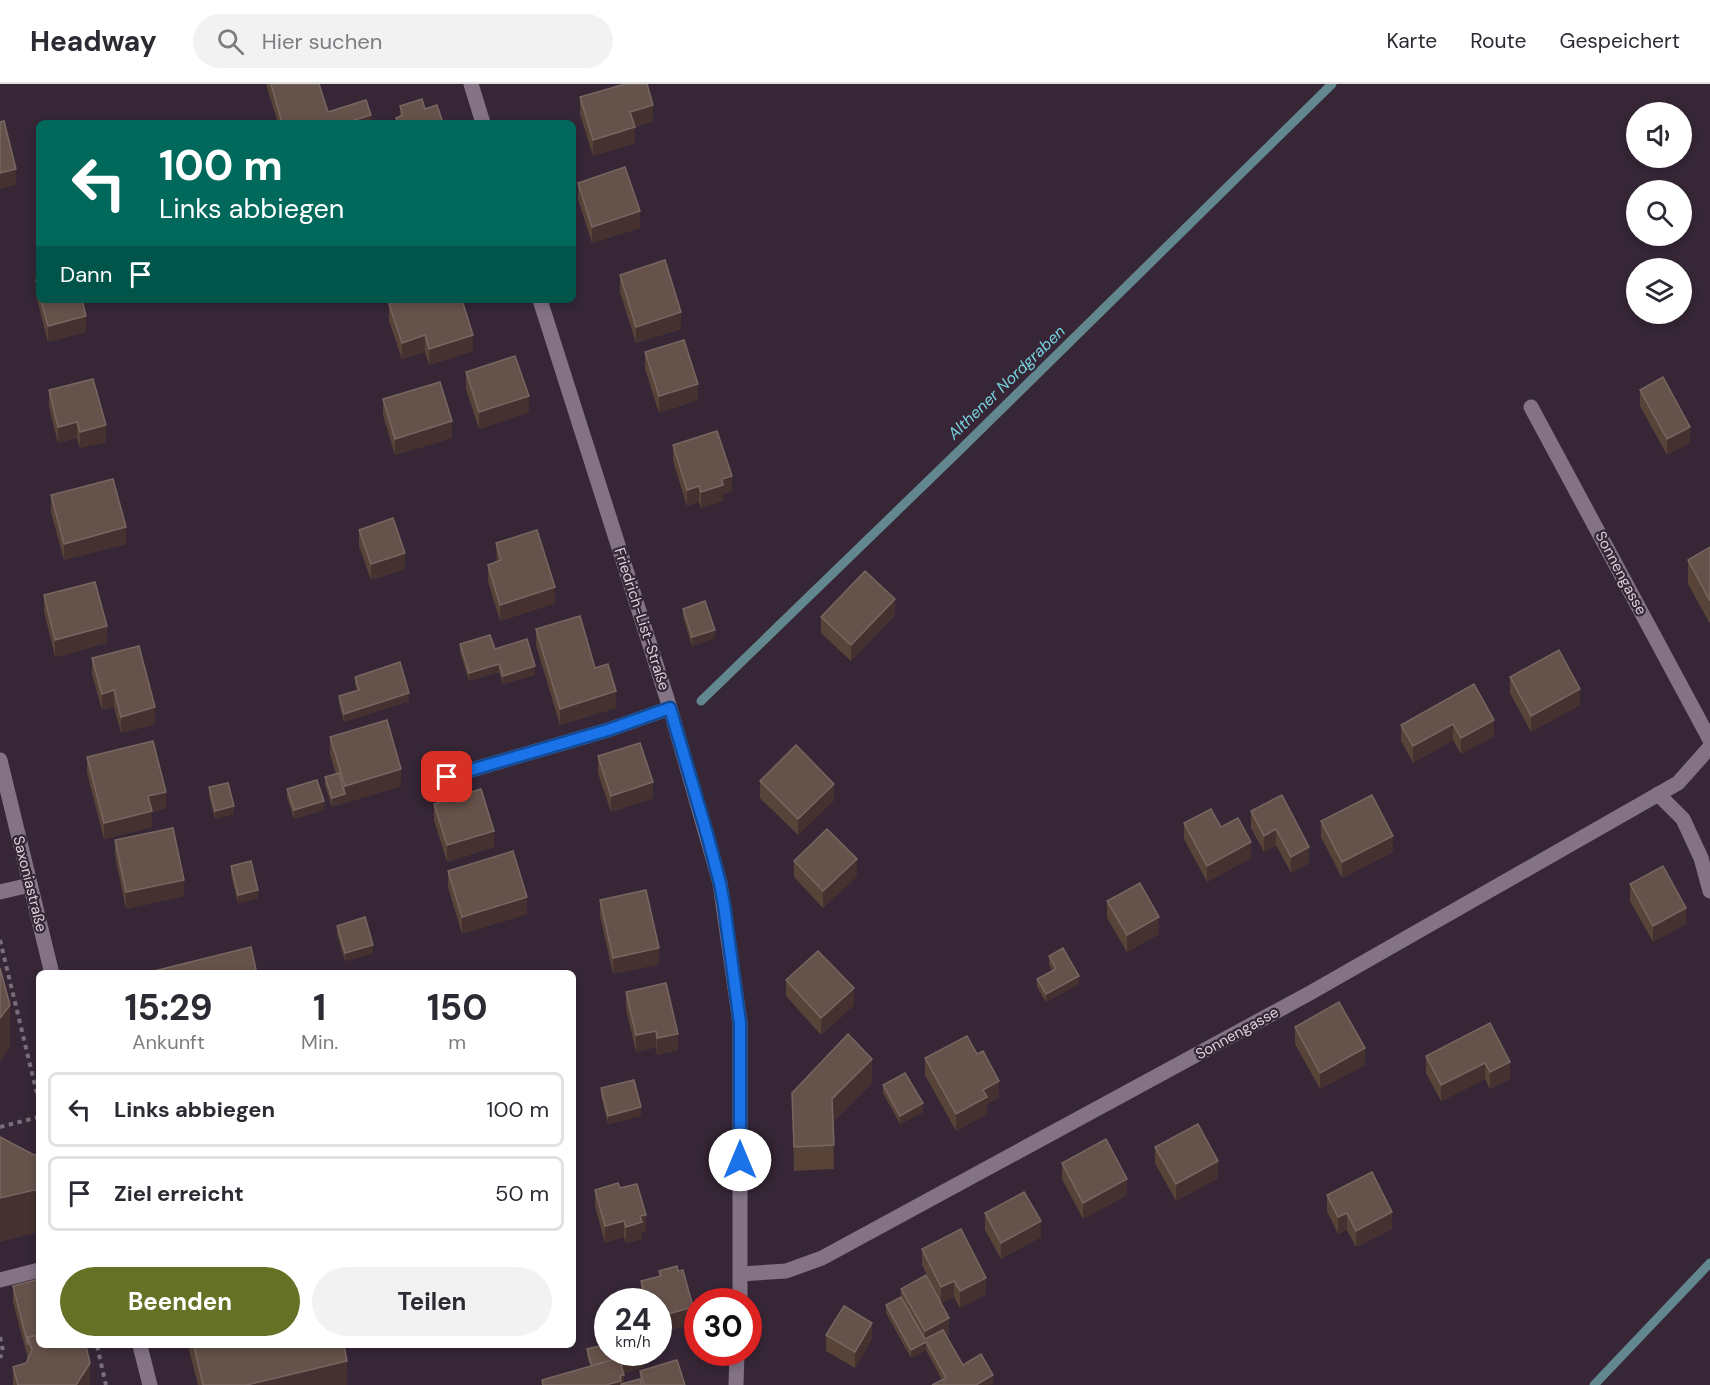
<!DOCTYPE html>
<html lang="de">
<head>
<meta charset="utf-8">
<style>
	:root { --surface:#fff; --page:#f2f2f3; --text:#2b2b33; --muted:#7c7c81; --line:#e1e1e2; --accent:#657124 }
	body { margin:0; font-family:"DM Sans",sans-serif; background:var(--page); color:var(--text); height:100vh; display:flex; flex-direction:column; font-size:22px; white-space:nowrap }
	* { box-sizing:border-box; margin:0 }
	p { font-size:20px; color:var(--muted) }
	.icon { flex:none; width:33px; height:33px; fill:none; stroke:currentColor; stroke-width:2; stroke-linecap:round; stroke-linejoin:round }
	.map { position:relative; flex:1; overflow:hidden }
	.panel { position:absolute; left:36px; top:886px; width:540px; height:378px; display:flex; flex-direction:column; background:var(--surface); border-radius:9px; box-shadow:0 3px 9px #0003 }
	.panel>* { flex:none }
	.banner { position:absolute; left:36px; top:36px; width:540px; height:183px; border-radius:9px; box-shadow:0 3px 9px #0003; background:#00695c; color:#fff; overflow:hidden }
	.buttons { position:absolute; left:1626px; top:18px; display:grid; gap:12px }
	.buttons a { display:grid; place-items:center; width:66px; height:66px; border-radius:50%; background:var(--surface); box-shadow:0 3px 9px #0003; font-size:30px }
	.speed { position:absolute; left:594px; top:1204px; display:flex; gap:12px; font-size:30px; font-weight:700; text-align:center }
	.speed>* { display:grid; place-content:center; width:78px; height:78px; border-radius:50%; background:var(--surface); box-shadow:0 3px 9px #0003; line-height:1 }
	.speed small { font-size:15px; font-weight:400 }
	.speed .limit { border:9px solid #d22; background:#fff; color:#111 }
	.pin { position:absolute; display:grid; place-items:center; width:51px; height:51px; color:#fff; margin:-26px; border-radius:12px; box-shadow:0 3px 9px #0006 }
	.me { position:absolute; width:66px; margin:-33px; rotate:0deg; stroke-linejoin:round; filter:drop-shadow(0 0 4px #0008) }
	.turn { display:flex; align-items:center; gap:21px; height:126px; padding:0 24px; font-size:27px }
	.turn .icon { width:78px; height:78px; stroke-width:2.5 }
	.turn b { display:block; font-size:42px; line-height:51px }
	.then { display:flex; align-items:center; height:57px; padding:0 24px; background:#0003; gap:12px; font-size:22px }
	.eta { display:flex; justify-content:space-evenly; align-items:center; height:102px; text-align:center }
	.eta b { font-size:36px; font-weight:700; line-height:42px }
	.primary-button { display:flex; gap:12px; margin-top:auto; padding:12px 24px }
	.primary-button a { flex:1; height:69px; border-radius:36px; background:var(--accent); color:#fff; font-size:24px; font-weight:700; line-height:69px; text-align:center }
	.primary-button a+a { background:var(--page); color:var(--text) }
	ul { padding:0; list-style:none }
	li { display:flex; align-items:center; gap:18px; height:75px; margin:0 12px 9px; padding:0 12px; border:3px solid var(--line); border-radius:9px }
	li div { flex:1 }
	li b { display:block; font-size:22px }
	li em { font-style:normal }
	header { display:flex; align-items:center; gap:36px; box-sizing:border-box; height:84px; padding:0 30px; background:var(--surface); border-bottom:2px solid var(--line) }
	header strong { font-size:28px }
	nav { display:flex; gap:33px; margin-inline-start:auto; font-size:21px }
	.search { width:420px; height:54px; background:var(--page); display:flex; align-items:center; gap:15px; box-sizing:border-box; padding:0 21px; border-radius:33px; color:var(--muted); font-size:22px }
	.map>svg:first-child { display:block }
	.lines { fill:none; stroke-linecap:round; stroke-linejoin:round }
	.stream { stroke:#62878f; stroke-width:9 }
	.path { stroke:#7b6e7c; stroke-width:4; stroke-dasharray:4.5 4.5; stroke-linecap:butt }
	.minor { stroke:#847285; stroke-width:15 }
	.wall { fill:#574338 }
	.shaded-wall { fill:#443130 }
	.building { fill:#65524a; stroke:#786661; stroke-width:1.5 }
	.route-casing { stroke:#114b97; stroke-width:15 }
	.route { stroke:#1a73e8; stroke-width:10 }
	.labels { text-anchor:middle; stroke-width:4.5; stroke-linejoin:round; paint-order:stroke }
	.street-label { font-size:15px; fill:#dbd1dc; stroke:#362636 }
	.water-label { font-size:16px; font-style:italic; fill:#76d3df; stroke:#362636 }
</style>
</head>
<body>
<header>
<strong>Headway</strong>
<div class="search"><svg class="icon" aria-label="search" viewBox="0 0 24 24"><circle cx="10" cy="10" r="6"/><path d="M15 15l6 6"/></svg>Hier suchen</div>
<nav><a>Karte</a><a>Route</a><a>Gespeichert</a></nav>
</header>
<div class="map">
<svg width="1710" height="1301" viewBox="0 0 1710 1301">
	<rect width="100%" height="100%" fill="#362636"/>
	<g class="lines">
		<g class="stream">
			<path d="M701,617L961,365L1332,0"/>
			<path d="M1594,1301L1710,1179"/>
		</g>
		<g class="path">
			<path d="M0,856L39,1018"/>
			<path d="M0,1043L39,1033"/>
			<path d="M0,1253L3,1267L0,1274"/>
			<path d="M97,1262L106,1301"/>
		</g>
		<g class="minor">
			<path d="M471,0L483,39"/>
			<path d="M540,216L670,624L720,799L740,939V1218"/>
			<path d="M1531,323L1710,656"/>
			<path d="M0,676L52,890"/>
			<path d="M447,693L608,646L670,624"/>
			<path d="M1658,710L1683,735L1701,774L1710,807"/>
			<path d="M0,808L30,801"/>
			<path d="M741,1190L786,1187L822,1174L1310,909L1678,699L1710,663"/>
			<path d="M0,1196L39,1186"/>
			<path d="M140,1262L150,1301"/>
			<path d="M736,1301L737,1269"/>
		</g>
	</g>
	<g class="wall">
		<path d="M266,0H319L328,28L371,39H278Z"/>
		<path d="M580,13L653,37L635,43V59L593,72L580,30Z"/>
		<path d="M400,22L425,25L443,39H396V34L400,33Z"/>
		<path d="M578,99L640,144L592,159L578,115Z"/>
		<path d="M620,191L681,245L636,259L620,208Z"/>
		<path d="M39,195V216H82L86,248L48,258L36,212V196Z"/>
		<path d="M389,220L473,267L429,281L425,268L402,275L389,237Z"/>
		<path d="M645,268L698,316L659,329L645,285Z"/>
		<path d="M466,288L529,328L479,345L466,305Z"/>
		<path d="M49,306L106,358L80,364L77,354L58,359L49,323Z"/>
		<path d="M1640,306L1690,359L1667,371L1640,322Z"/>
		<path d="M383,315L452,354L395,371L383,331Z"/>
		<path d="M673,361L732,408L723,410V417L701,424L699,418L687,422L673,377Z"/>
		<path d="M51,411L126,460L64,476L51,428Z"/>
		<path d="M359,446L405,485L371,496L359,462Z"/>
		<path d="M496,459L555,519L500,537L488,497V481L497,478Z"/>
		<path d="M1710,463V540L1688,500V476Z"/>
		<path d="M44,511L107,559L55,573L44,527Z"/>
		<path d="M683,525L715,554L692,562L683,533Z"/>
		<path d="M895,531L851,577L821,549V533Z"/>
		<path d="M536,545L595,584L616,624L560,641L536,561Z"/>
		<path d="M460,560L495,565L535,591L503,600L499,588L469,597L460,568Z"/>
		<path d="M92,574L155,640L121,649L114,623L102,626L92,590Z"/>
		<path d="M355,593L409,617L344,638L339,620V612L357,606L355,601Z"/>
		<path d="M1510,593L1580,621L1531,648L1510,609Z"/>
		<path d="M1494,636V652L1461,670L1453,656L1413,679L1401,657V641Z"/>
		<path d="M330,653L401,702L332,723L325,701V693L336,690L330,670Z"/>
		<path d="M598,672L653,714L611,728L598,689Z"/>
		<path d="M87,673L166,724L152,728V743L104,755L87,689Z"/>
		<path d="M760,697L834,716L798,751L760,714Z"/>
		<path d="M209,703L234,730L215,735L209,712Z"/>
		<path d="M287,705L324,726L294,735L287,713Z"/>
		<path d="M1282,711L1309,779L1291,789L1276,761L1264,768L1251,744V727Z"/>
		<path d="M434,720L494,763L447,778L434,736Z"/>
		<path d="M1321,737L1393,768L1342,794L1321,753Z"/>
		<path d="M1184,739L1221,743L1251,774L1207,798L1184,755Z"/>
		<path d="M115,756L184,812L126,825L115,772Z"/>
		<path d="M794,777L857,792L823,824L794,793Z"/>
		<path d="M231,782L258,814L238,819L231,791Z"/>
		<path d="M448,787L527,830L462,850L448,803Z"/>
		<path d="M1630,800L1686,840L1653,858L1630,817Z"/>
		<path d="M600,816L659,880L613,890L600,832Z"/>
		<path d="M1107,817L1159,850L1127,868L1107,834Z"/>
		<path d="M337,842L373,869L345,877L337,850Z"/>
		<path d="M1049,872L1079,900L1046,918L1037,903V895L1052,887L1049,880Z"/>
		<path d="M786,896L854,921L821,951L786,912Z"/>
		<path d="M626,908L678,966L657,971L656,963L636,968L626,925Z"/>
		<path d="M1490,939L1510,995L1490,1005L1485,995L1441,1017L1426,989V972Z"/>
		<path d="M1295,943L1365,981L1320,1005L1295,960Z"/>
		<path d="M925,974L999,1013L987,1020V1030L956,1047L925,991Z"/>
		<path d="M872,999L833,1038L834,1085L794,1087L792,1009Z"/>
		<path d="M883,1001L923,1028L900,1040L883,1009Z"/>
		<path d="M601,1004L641,1032L608,1040L601,1012Z"/>
		<path d="M1155,1063L1218,1094L1176,1117L1155,1079Z"/>
		<path d="M1062,1079L1127,1111L1083,1135L1062,1095Z"/>
		<path d="M620,1104L646,1147L642,1148V1155L626,1159L624,1153L605,1159L595,1122V1106Z"/>
		<path d="M1327,1111L1392,1145L1356,1163L1347,1146L1338,1150L1327,1127Z"/>
		<path d="M985,1129L1041,1153L1001,1175L985,1146Z"/>
		<path d="M922,1165L986,1210L960,1224L954,1213L941,1219L922,1181Z"/>
		<path d="M659,1187L693,1240L658,1249V1218H642L641,1213V1197L659,1192Z"/>
		<path d="M13,1202L90,1301H13V1283L26,1279L28,1275L13,1218Z"/>
		<path d="M901,1205L949,1250L946,1252L963,1281L993,1300L942,1296L926,1266L911,1274L886,1229V1221L901,1213Z"/>
		<path d="M826,1251L872,1255L855,1284L826,1267Z"/>
		<path d="M189,1262H344L347,1301H198L189,1266Z"/>
		<path d="M587,1265L644,1283L624,1289V1299L640,1295V1287L685,1301H542V1296L590,1282L587,1273Z"/>
	</g>
	<g class="shaded-wall">
		<path d="M653,21V37L630,44V28Z"/>
		<path d="M371,31V39H345Z"/>
		<path d="M635,43V59L593,72V56Z"/>
		<path d="M16,85V101L0,105V89Z"/>
		<path d="M640,127V144L592,159V143Z"/>
		<path d="M681,228V245L636,259V243Z"/>
		<path d="M86,232V248L48,258V242Z"/>
		<path d="M425,251V268L402,275V259Z"/>
		<path d="M473,251V267L429,281V265Z"/>
		<path d="M698,300V316L659,329V312Z"/>
		<path d="M529,312V328L479,345V328Z"/>
		<path d="M452,337V354L395,371V355Z"/>
		<path d="M77,338V354L58,359V343Z"/>
		<path d="M106,341V358L80,364V348Z"/>
		<path d="M1690,343V359L1667,371V355Z"/>
		<path d="M732,392V408L723,410V417L701,424V408L722,395Z"/>
		<path d="M699,402V418L687,422V406Z"/>
		<path d="M126,443V460L64,476V460Z"/>
		<path d="M405,469V485L371,496V480Z"/>
		<path d="M555,503V519L500,537V521Z"/>
		<path d="M895,515V531L851,577V561Z"/>
		<path d="M107,542V559L55,573V556Z"/>
		<path d="M715,546V554L692,562V553Z"/>
		<path d="M499,580V588L469,597V589Z"/>
		<path d="M535,582V591L503,600V592Z"/>
		<path d="M1580,605V621L1531,648V632Z"/>
		<path d="M114,606V623L102,626V610Z"/>
		<path d="M616,607V624L560,641V625Z"/>
		<path d="M409,609V617L344,638V630Z"/>
		<path d="M155,623V640L121,649V633Z"/>
		<path d="M1494,636V652L1461,670V654Z"/>
		<path d="M1453,640V656L1413,679V662Z"/>
		<path d="M401,685V702L332,723V714L345,710V702Z"/>
		<path d="M653,698V714L611,728V712Z"/>
		<path d="M834,700V716L798,751V735Z"/>
		<path d="M166,708V724L152,728V743L104,755V739L148,712Z"/>
		<path d="M324,717V726L294,735V726Z"/>
		<path d="M234,722V730L215,735V727Z"/>
		<path d="M1276,745V761L1264,768V752Z"/>
		<path d="M494,747V763L447,778V761Z"/>
		<path d="M1393,752V768L1342,794V778Z"/>
		<path d="M1251,758V774L1207,798V782Z"/>
		<path d="M1309,763V779L1291,789V773Z"/>
		<path d="M857,775V792L823,824V807Z"/>
		<path d="M184,796V812L126,825V808Z"/>
		<path d="M258,806V814L238,819V811Z"/>
		<path d="M527,813V830L462,850V833Z"/>
		<path d="M1686,824V840L1653,858V842Z"/>
		<path d="M1159,833V850L1127,868V851Z"/>
		<path d="M373,861V869L345,877V869Z"/>
		<path d="M659,864V880L613,890V874Z"/>
		<path d="M1079,892V900L1046,918V910Z"/>
		<path d="M854,904V921L821,951V934Z"/>
		<path d="M10,921V964L0,978V934Z"/>
		<path d="M656,947V963L636,968V951Z"/>
		<path d="M678,950V966L657,971V954Z"/>
		<path d="M1365,964V981L1320,1005V989Z"/>
		<path d="M872,975V999L832,1039V1015Z"/>
		<path d="M1510,978V995L1490,1005V988Z"/>
		<path d="M1485,979V995L1441,1017V1001Z"/>
		<path d="M999,997V1013L987,1020V1030L956,1047V1030L983,1006Z"/>
		<path d="M923,1019V1028L900,1040V1032Z"/>
		<path d="M641,1023V1032L608,1040V1032Z"/>
		<path d="M1218,1077V1094L1176,1117V1100Z"/>
		<path d="M1127,1095V1111L1083,1135V1119Z"/>
		<path d="M39,1105V1148L0,1158V1114Z"/>
		<path d="M1392,1128V1145L1356,1163V1147Z"/>
		<path d="M1347,1129V1146L1338,1150V1133Z"/>
		<path d="M646,1131V1147L642,1148V1155L626,1159V1143L640,1132Z"/>
		<path d="M624,1137V1153L605,1159V1142Z"/>
		<path d="M1041,1137V1153L1001,1175V1159Z"/>
		<path d="M986,1194V1210L960,1224V1207Z"/>
		<path d="M954,1197V1213L941,1219V1203Z"/>
		<path d="M693,1223V1240L658,1249V1233Z"/>
		<path d="M949,1234V1250L928,1262L926,1258V1266L911,1274V1266L925,1258V1247Z"/>
		<path d="M872,1239V1255L855,1284V1268Z"/>
		<path d="M644,1275V1283L594,1298V1289Z"/>
		<path d="M347,1277V1301H247Z"/>
		<path d="M90,1279V1301H76Z"/>
		<path d="M624,1291V1301H606L620,1292Z"/>
		<path d="M993,1291V1300L990,1301H976Z"/>
	</g>
	<g class="building">
		<path d="M271,0H319L328,28L366,16L371,31L345,39H282Z"/>
		<path d="M625,0H647L653,21L630,28L635,43L593,56L580,13Z"/>
		<path d="M422,15L425,25L437,21L443,39H398L396,34L403,31L400,22Z"/>
		<path d="M4,37L16,85L0,89V38Z"/>
		<path d="M625,83L640,127L592,143L578,99Z"/>
		<path d="M665,176L681,228L636,243L620,191Z"/>
		<path d="M39,195V207L36,196Z"/>
		<path d="M41,216H82L86,232L48,242Z"/>
		<path d="M403,216H462L473,251L429,265L425,251L402,259L389,220Z"/>
		<path d="M684,256L698,300L659,312L645,268Z"/>
		<path d="M515,272L529,312L479,328L466,288Z"/>
		<path d="M1663,293L1690,343L1667,355L1640,306Z"/>
		<path d="M93,295L106,341L80,348L77,338L58,343L49,306Z"/>
		<path d="M440,298L452,337L395,355L383,315Z"/>
		<path d="M717,347L732,392L722,395L723,401L701,408L699,402L687,406L673,361Z"/>
		<path d="M113,395L126,443L64,460L51,411Z"/>
		<path d="M393,434L405,469L371,480L359,446Z"/>
		<path d="M537,446L555,503L500,521L488,481L501,476L496,459Z"/>
		<path d="M1710,463V517L1688,476Z"/>
		<path d="M865,487L895,515L851,561L821,533Z"/>
		<path d="M95,498L107,542L55,556L44,511Z"/>
		<path d="M705,517L715,546L692,553L683,525Z"/>
		<path d="M580,532L595,584L608,580L616,607L560,625L536,545Z"/>
		<path d="M490,551L495,565L527,555L535,582L503,592L499,580L469,589L460,560Z"/>
		<path d="M139,562L155,623L121,633L114,606L102,610L92,574Z"/>
		<path d="M1559,566L1580,605L1531,632L1510,593Z"/>
		<path d="M400,578L409,609L344,630L339,612L359,606L355,593Z"/>
		<path d="M1474,600L1494,636L1461,654L1453,640L1413,662L1401,641Z"/>
		<path d="M387,636L401,685L345,702L330,653Z"/>
		<path d="M153,657L166,708L148,712L152,727L104,739L87,673Z"/>
		<path d="M640,659L653,698L611,712L598,672Z"/>
		<path d="M796,661L834,700L798,735L760,697Z"/>
		<path d="M339,689L345,710L332,714L325,693Z"/>
		<path d="M317,696L324,717L294,726L287,705Z"/>
		<path d="M228,699L234,722L215,727L209,703Z"/>
		<path d="M481,705L494,747L447,761L434,720Z"/>
		<path d="M1282,711L1309,763L1291,773L1276,745L1264,752L1251,727Z"/>
		<path d="M1372,711L1393,752L1342,778L1321,737Z"/>
		<path d="M1211,725L1221,743L1238,734L1251,758L1207,782L1184,739Z"/>
		<path d="M173,744L184,796L126,808L115,756Z"/>
		<path d="M827,745L857,775L823,807L794,777Z"/>
		<path d="M513,767L527,813L462,833L448,787Z"/>
		<path d="M251,777L258,806L238,811L231,782Z"/>
		<path d="M1663,782L1686,824L1653,842L1630,800Z"/>
		<path d="M1140,799L1159,833L1127,851L1107,817Z"/>
		<path d="M646,806L659,864L613,874L600,816Z"/>
		<path d="M365,833L373,861L345,869L337,842Z"/>
		<path d="M251,863L257,890H142Z"/>
		<path d="M1063,864L1079,892L1046,910L1037,895L1056,885L1049,872Z"/>
		<path d="M818,867L854,904L821,934L786,896Z"/>
		<path d="M0,884L10,921L0,934Z"/>
		<path d="M666,899L678,950L657,954L656,947L636,951L626,908Z"/>
		<path d="M1339,918L1365,964L1320,989L1295,943Z"/>
		<path d="M1490,939L1510,978L1490,988L1485,979L1441,1001L1426,972Z"/>
		<path d="M848,950L872,975L832,1015L834,1061L794,1063L792,1009Z"/>
		<path d="M967,952L977,970L983,967L999,997L983,1006L987,1013L956,1030L925,974Z"/>
		<path d="M905,989L923,1019L900,1032L883,1001Z"/>
		<path d="M634,996L641,1023L608,1032L601,1004Z"/>
		<path d="M1198,1040L1218,1077L1176,1100L1155,1063Z"/>
		<path d="M0,1053L34,1071L39,1070V1105L0,1114Z"/>
		<path d="M1106,1055L1127,1095L1083,1119L1062,1079Z"/>
		<path d="M1372,1088L1392,1128L1356,1147L1347,1129L1338,1133L1327,1111Z"/>
		<path d="M618,1099L620,1104L637,1100L646,1131L640,1132L642,1138L626,1143L624,1137L605,1142L595,1106Z"/>
		<path d="M1024,1108L1041,1137L1001,1159L985,1129Z"/>
		<path d="M961,1145L986,1194L960,1207L954,1197L941,1203L922,1165Z"/>
		<path d="M677,1182L678,1187L683,1186L693,1223L658,1233V1218H647L641,1197L661,1192L659,1187Z"/>
		<path d="M926,1191L949,1234L925,1247L901,1205Z"/>
		<path d="M39,1195V1251L28,1253V1261L13,1202Z"/>
		<path d="M901,1213L925,1255L943,1246L963,1281L981,1270L993,1291L976,1301H932L946,1294L926,1258L911,1266L886,1221Z"/>
		<path d="M844,1222L872,1239L855,1268L826,1251Z"/>
		<path d="M39,1251V1262H86L90,1279L76,1301H18L13,1283L26,1279L32,1266L28,1253Z"/>
		<path d="M608,1260V1269H643L644,1275L621,1281L619,1274L592,1282L587,1265Z"/>
		<path d="M194,1262H344L347,1277L247,1301H203Z"/>
		<path d="M619,1274L624,1291L620,1292L621,1297L606,1301H543L542,1296Z"/>
		<path d="M677,1276L685,1301H644L640,1287Z"/>
		<path d="M640,1295L642,1301H621V1300Z"/>
	</g>
	<g class="lines">
		<g class="route-casing">
			<path id="route" d="M447,693L608,646L670,624L707,750L720,799L724,821L740,939V1076"/>
		</g>
		<use href="#route" class="route"/>
	</g>
	<g class="labels">
		<g class="street-label">
			<text transform="translate(1621 489) rotate(62)" y="5">Sonnengasse</text>
			<text transform="translate(642 535) rotate(72)" y="5">Friedrich-List-Straße</text>
			<text transform="translate(30 800) rotate(76)" y="5">Saxoniastraße</text>
			<text transform="translate(1237 949) rotate(-29)" y="5">Sonnengasse</text>
		</g>
		<g class="water-label">
			<text transform="translate(1006 298) rotate(-44)" y="6">Althener Nordgraben</text>
		</g>
	</g>
</svg>
<div class="buttons">
<a><svg class="icon" aria-label="sound" viewBox="0 0 24 24"><path d="M4 9h4l5-4v14l-5-4H4zM17 9q2 3 0 6"/></svg></a>
<a><svg class="icon" aria-label="search" viewBox="0 0 24 24"><circle cx="10" cy="10" r="6"/><path d="M15 15l6 6"/></svg></a>
<a><svg class="icon" aria-label="layers" viewBox="0 0 24 24"><path d="M12 4l9 5-9 5-9-5zM3 14l9 5 9-5"/></svg></a>
</div>
<div class="speed"><div>24<small>km/h</small></div><div class="limit">30</div></div>
<div class="pin" style="left:447px;top:693px;background:#d93025"><svg class="icon" aria-label="arrive" viewBox="0 0 24 24"><path d="M6 21V4h12l-3 4 3 4H6"/></svg></div>
<svg class="me" style="left:740px;top:1076px" viewBox="-20 -20 40 40"><circle r="19" fill="#fff"/><path d="M0-13L10 11 0 6-10 11z" fill="#1a73e8"/></svg>
<div class="banner">
<div class="turn"><svg class="icon" aria-label="left" viewBox="0 0 24 24"><path d="M17 20v-9H6M10 6l-5 5 5 5"/></svg><div><b>100 m</b>Links abbiegen</div></div>
<div class="then">Dann<svg class="icon" aria-label="arrive" viewBox="0 0 24 24"><path d="M6 21V4h12l-3 4 3 4H6"/></svg></div>
</div>
<section class="panel">
<div class="eta">
<div><b>15:29</b><p>Ankunft</p></div>
<div><b>1</b><p>Min.</p></div>
<div><b>150</b><p>m</p></div>
</div>
<ul>
<li><svg class="icon" aria-label="left" viewBox="0 0 24 24"><path d="M17 20v-9H6M10 6l-5 5 5 5"/></svg><div><b>Links abbiegen</b></div><em>100 m</em></li>
<li><svg class="icon" aria-label="arrive" viewBox="0 0 24 24"><path d="M6 21V4h12l-3 4 3 4H6"/></svg><div><b>Ziel erreicht</b></div><em>50 m</em></li>
</ul>
<div class="primary-button"><a>Beenden</a><a>Teilen</a></div>
</section>
</div>
</body>
</html>
